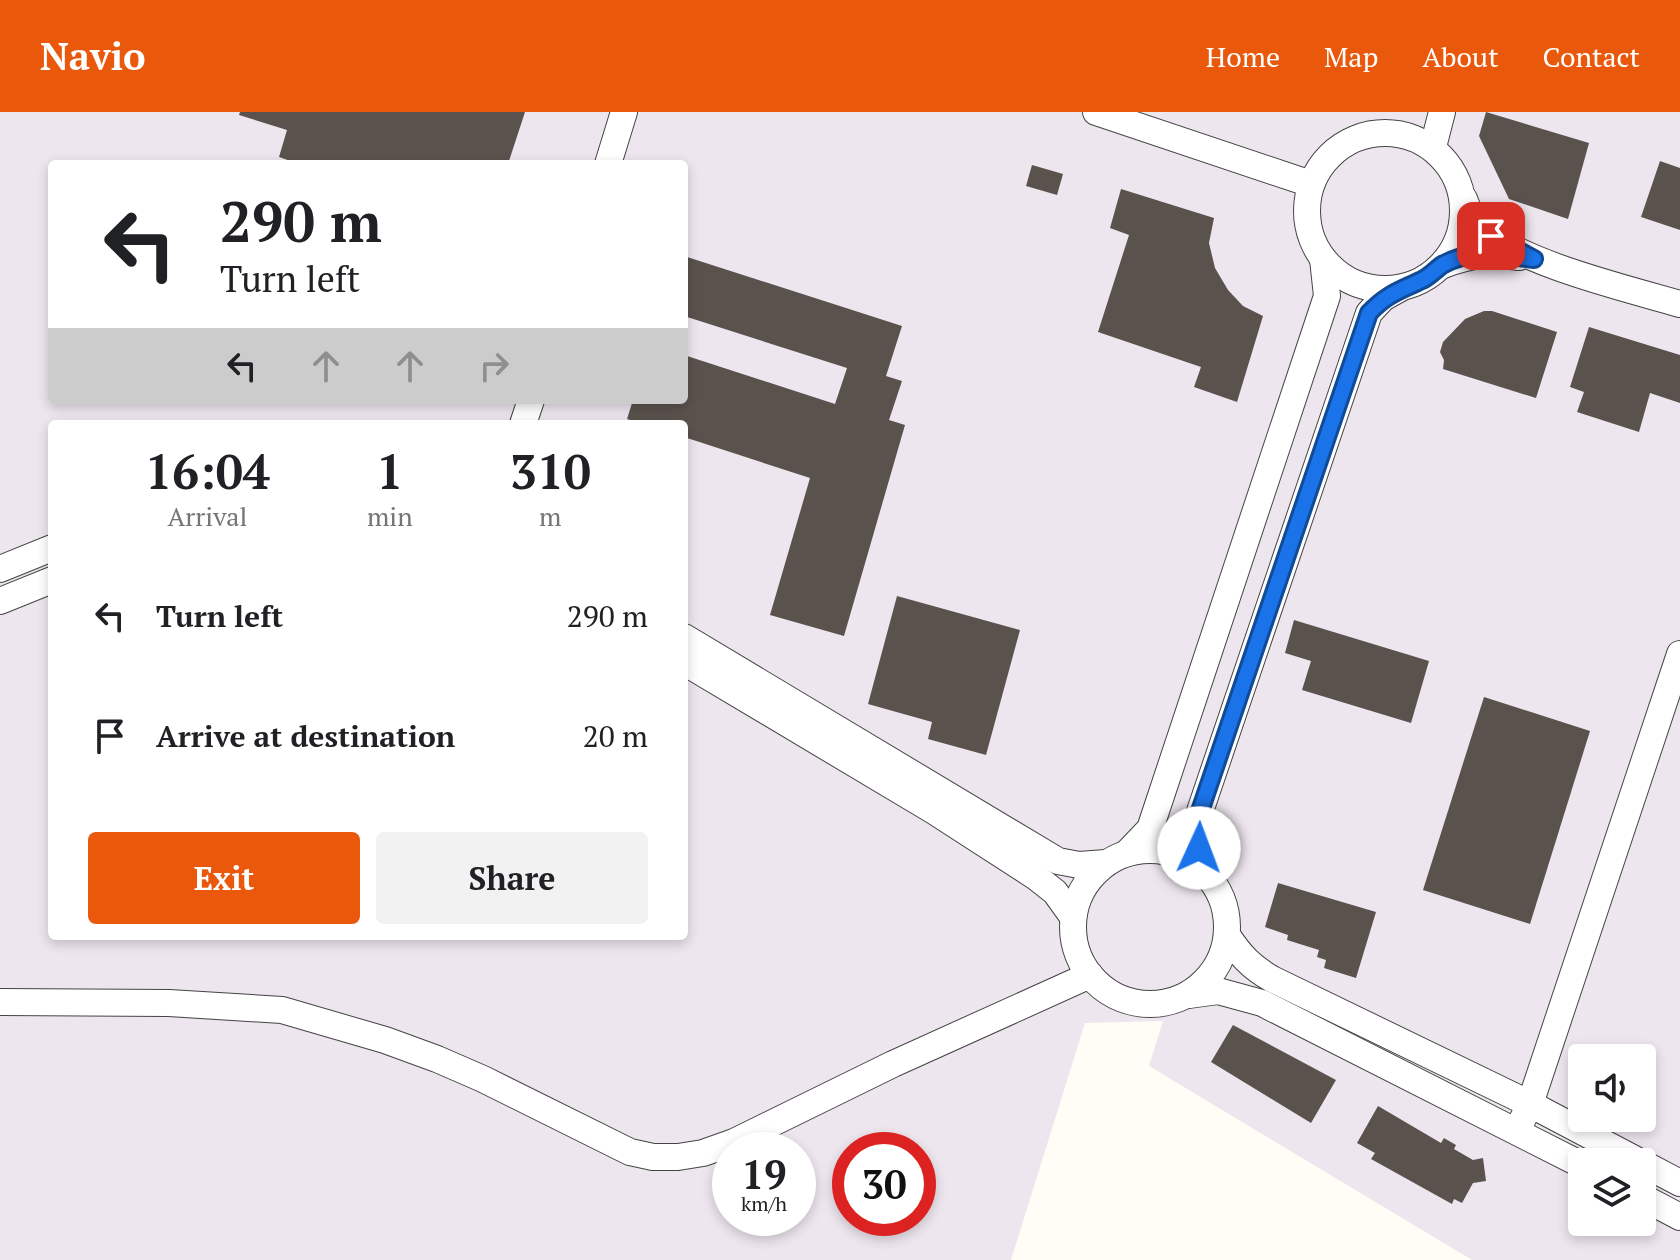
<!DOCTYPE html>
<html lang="en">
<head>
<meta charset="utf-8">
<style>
	:root { --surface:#fff; --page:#f2f2f2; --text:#202124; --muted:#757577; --accent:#ea580c }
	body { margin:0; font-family:"PT Serif",serif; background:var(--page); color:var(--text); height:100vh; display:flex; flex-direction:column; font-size:30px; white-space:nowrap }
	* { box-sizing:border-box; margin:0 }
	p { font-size:26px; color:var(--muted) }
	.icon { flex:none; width:44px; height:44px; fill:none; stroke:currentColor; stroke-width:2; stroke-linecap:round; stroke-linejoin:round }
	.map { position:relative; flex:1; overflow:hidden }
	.side { position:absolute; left:48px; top:308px; width:640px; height:520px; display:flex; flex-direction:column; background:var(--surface); border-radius:8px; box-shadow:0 4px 12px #0003 }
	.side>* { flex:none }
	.top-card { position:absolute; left:48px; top:48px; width:640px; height:244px; border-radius:8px; box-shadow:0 4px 12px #0003; background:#fff; color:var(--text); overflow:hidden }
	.controls { position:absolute; left:1568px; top:932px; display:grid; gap:16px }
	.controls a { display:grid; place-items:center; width:88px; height:88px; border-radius:8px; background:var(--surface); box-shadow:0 4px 12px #0003; font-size:40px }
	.speed { position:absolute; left:712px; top:1020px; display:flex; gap:16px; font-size:40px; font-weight:700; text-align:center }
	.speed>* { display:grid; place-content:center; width:104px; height:104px; border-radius:50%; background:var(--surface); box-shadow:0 4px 12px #0003; line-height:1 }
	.speed small { font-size:20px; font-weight:400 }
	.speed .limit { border:12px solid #d22; background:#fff; color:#111 }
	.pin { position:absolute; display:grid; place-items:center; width:68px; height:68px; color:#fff; margin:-34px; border-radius:16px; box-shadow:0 4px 12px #0006 }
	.me { position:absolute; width:88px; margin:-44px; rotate:2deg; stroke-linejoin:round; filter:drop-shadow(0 0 6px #0008) }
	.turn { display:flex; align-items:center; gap:28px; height:168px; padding:0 40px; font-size:36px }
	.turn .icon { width:104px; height:104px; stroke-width:2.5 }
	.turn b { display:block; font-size:56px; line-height:68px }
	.lanes { display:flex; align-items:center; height:76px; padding:0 40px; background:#0003; justify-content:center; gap:40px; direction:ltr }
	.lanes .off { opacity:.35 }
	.eta { display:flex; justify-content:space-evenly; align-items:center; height:136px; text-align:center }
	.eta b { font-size:48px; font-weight:800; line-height:56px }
	.cta { display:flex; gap:16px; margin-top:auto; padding:16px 40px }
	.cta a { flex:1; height:92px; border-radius:8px; background:var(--accent); color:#fff; font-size:32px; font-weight:800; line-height:92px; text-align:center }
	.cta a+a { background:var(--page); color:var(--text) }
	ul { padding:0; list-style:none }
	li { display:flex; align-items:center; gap:24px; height:120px; padding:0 40px }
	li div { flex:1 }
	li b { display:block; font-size:30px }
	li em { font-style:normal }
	header { display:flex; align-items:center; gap:48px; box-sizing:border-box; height:112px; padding:0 40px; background:var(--accent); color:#fff }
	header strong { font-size:38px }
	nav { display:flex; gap:44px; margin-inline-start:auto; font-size:28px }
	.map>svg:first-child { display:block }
	.industrial { fill:#eee6ef; fill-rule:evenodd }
	.building { fill:#5a524d }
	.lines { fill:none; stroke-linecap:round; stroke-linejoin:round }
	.minor-casing { stroke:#444; stroke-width:28 }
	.minor { stroke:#fff; stroke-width:26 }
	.route-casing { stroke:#114b97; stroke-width:20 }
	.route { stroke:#1a73e8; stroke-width:14 }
</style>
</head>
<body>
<header>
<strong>Navio</strong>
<nav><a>Home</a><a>Map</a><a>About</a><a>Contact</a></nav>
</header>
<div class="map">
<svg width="1680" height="1148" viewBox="0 0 1680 1148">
	<rect width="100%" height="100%" fill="#fffdf5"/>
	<path class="industrial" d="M0,0H1680V1148H1472L1149,954L1163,909L1085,911L1011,1148H0ZM52,52H684V288H52ZM52,312H684V824H52ZM1582,946H1642V1006H1582ZM730,1038H798V1106H730ZM850,1038H918V1106H850ZM1582,1050H1642V1110H1582Z"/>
	<g class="building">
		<path d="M240,0H525L508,52H299L279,45L287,18L239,3Z"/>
		<path d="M1486,0L1589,31L1568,107L1509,87L1479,24Z"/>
		<path d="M1660,49L1680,56V118L1641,105Z"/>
		<path d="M1032,53L1063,62L1057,83L1026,74Z"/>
		<path d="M1121,77L1214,106L1209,131L1215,156L1228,178L1243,194L1263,204L1237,290L1194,275L1201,255L1098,220L1129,123L1110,116Z"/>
		<path d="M684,144L902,214L886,264L902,269L889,308L905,313L844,524L770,503L810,366L684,325V312H643L627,307L633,288H684V243L835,292L847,256L684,204Z"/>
		<path d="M1484,199H1492L1557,220L1536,286L1443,257L1444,248L1440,240L1443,230L1465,207Z"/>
		<path d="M1589,215L1680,243V291L1650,281L1639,320L1577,300L1584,280L1570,275Z"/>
		<path d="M897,484L1020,518L986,643L928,627L932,610L868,592Z"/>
		<path d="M1294,508L1429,549L1411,611L1302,578L1311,549L1285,541Z"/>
		<path d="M1484,585L1590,619L1530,812L1423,778Z"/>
		<path d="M1278,771L1376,800L1356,866L1324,856L1326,848L1317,845L1319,838L1287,828L1288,823L1265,815Z"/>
		<path d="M1233,913L1336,968L1311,1011L1211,950Z"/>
		<path d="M1378,994L1441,1031L1444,1026L1456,1033L1454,1037L1473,1048L1483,1046L1486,1069L1473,1071L1462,1091L1454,1087L1452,1092L1371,1047L1375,1041L1357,1031Z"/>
	</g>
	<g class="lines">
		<g class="minor-casing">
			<g id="minor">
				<path d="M1096,0L1311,72"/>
				<circle cx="1385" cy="99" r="78"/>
				<path d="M1433,35L1442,0"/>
				<path d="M608,52L624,0"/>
				<path d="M1464,87C1468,97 1471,107 1479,114C1519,151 1625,176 1680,192"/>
				<path d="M1443,153C1473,142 1487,141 1519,145"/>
				<path d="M523,312L531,288"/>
				<path d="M0,457L52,436"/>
				<path d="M0,489L52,468"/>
				<path d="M684,525L1058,749L1079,753L1106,751"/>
				<path d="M684,550L934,699L1036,765L1055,780L1073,805"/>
				<circle cx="1150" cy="815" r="77"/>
				<path d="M1127,741L1150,717L1327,184L1323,147"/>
				<path d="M1203,758L1195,714L1369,201L1383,186L1401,176"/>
				<path d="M1227,823C1240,843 1251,855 1272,867L1530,992L1640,1050"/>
				<path d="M1189,883L1218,879L1262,891L1582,1053"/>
				<path d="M0,890L169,891L282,898L385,928L437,947L483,967L630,1040L653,1045H678L703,1041L734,1030L893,952L1090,863"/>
				<path d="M1517,1019L1530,992L1680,542"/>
				<path d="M1642,1051L1680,1071"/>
				<path d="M1642,1085L1680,1105"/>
			</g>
		</g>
		<use href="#minor" class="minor"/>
	</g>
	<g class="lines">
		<g class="route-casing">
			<path id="route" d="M1199,736L1195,714L1369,201C1387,182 1399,179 1422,168C1429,165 1435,158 1442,153C1472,136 1502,143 1534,147L1491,124"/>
		</g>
		<use href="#route" class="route"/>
	</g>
</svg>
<div class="controls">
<a><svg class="icon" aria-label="sound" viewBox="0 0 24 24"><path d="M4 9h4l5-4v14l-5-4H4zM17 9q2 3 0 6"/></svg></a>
<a><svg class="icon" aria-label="layers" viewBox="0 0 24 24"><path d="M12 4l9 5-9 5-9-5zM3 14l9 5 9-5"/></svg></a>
</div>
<div class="speed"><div>19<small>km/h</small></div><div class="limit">30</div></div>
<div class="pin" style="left:1491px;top:124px;background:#d93025"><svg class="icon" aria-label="arrive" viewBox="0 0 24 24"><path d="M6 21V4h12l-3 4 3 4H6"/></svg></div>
<svg class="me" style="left:1199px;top:736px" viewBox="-20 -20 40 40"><circle r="19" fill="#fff"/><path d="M0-13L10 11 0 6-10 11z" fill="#1a73e8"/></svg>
<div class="top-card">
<div class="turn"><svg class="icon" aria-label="left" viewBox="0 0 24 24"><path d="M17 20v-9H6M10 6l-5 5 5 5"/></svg><div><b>290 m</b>Turn left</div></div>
<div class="lanes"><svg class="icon" aria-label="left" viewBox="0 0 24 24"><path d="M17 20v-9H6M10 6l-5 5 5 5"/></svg><svg class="icon off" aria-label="ahead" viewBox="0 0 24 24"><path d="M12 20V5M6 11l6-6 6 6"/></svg><svg class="icon off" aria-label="ahead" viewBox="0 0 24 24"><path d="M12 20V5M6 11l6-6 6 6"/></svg><svg class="icon off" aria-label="right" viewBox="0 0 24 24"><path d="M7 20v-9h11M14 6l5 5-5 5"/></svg></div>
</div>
<section class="side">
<div class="eta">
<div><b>16:04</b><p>Arrival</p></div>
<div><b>1</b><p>min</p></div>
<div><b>310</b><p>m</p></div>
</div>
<ul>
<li><svg class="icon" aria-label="left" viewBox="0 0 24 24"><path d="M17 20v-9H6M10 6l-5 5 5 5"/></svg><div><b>Turn left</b></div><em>290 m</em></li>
<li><svg class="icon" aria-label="arrive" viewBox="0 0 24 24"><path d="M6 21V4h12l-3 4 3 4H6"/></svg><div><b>Arrive at destination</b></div><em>20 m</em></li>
</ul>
<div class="cta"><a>Exit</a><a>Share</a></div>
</section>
</div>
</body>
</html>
